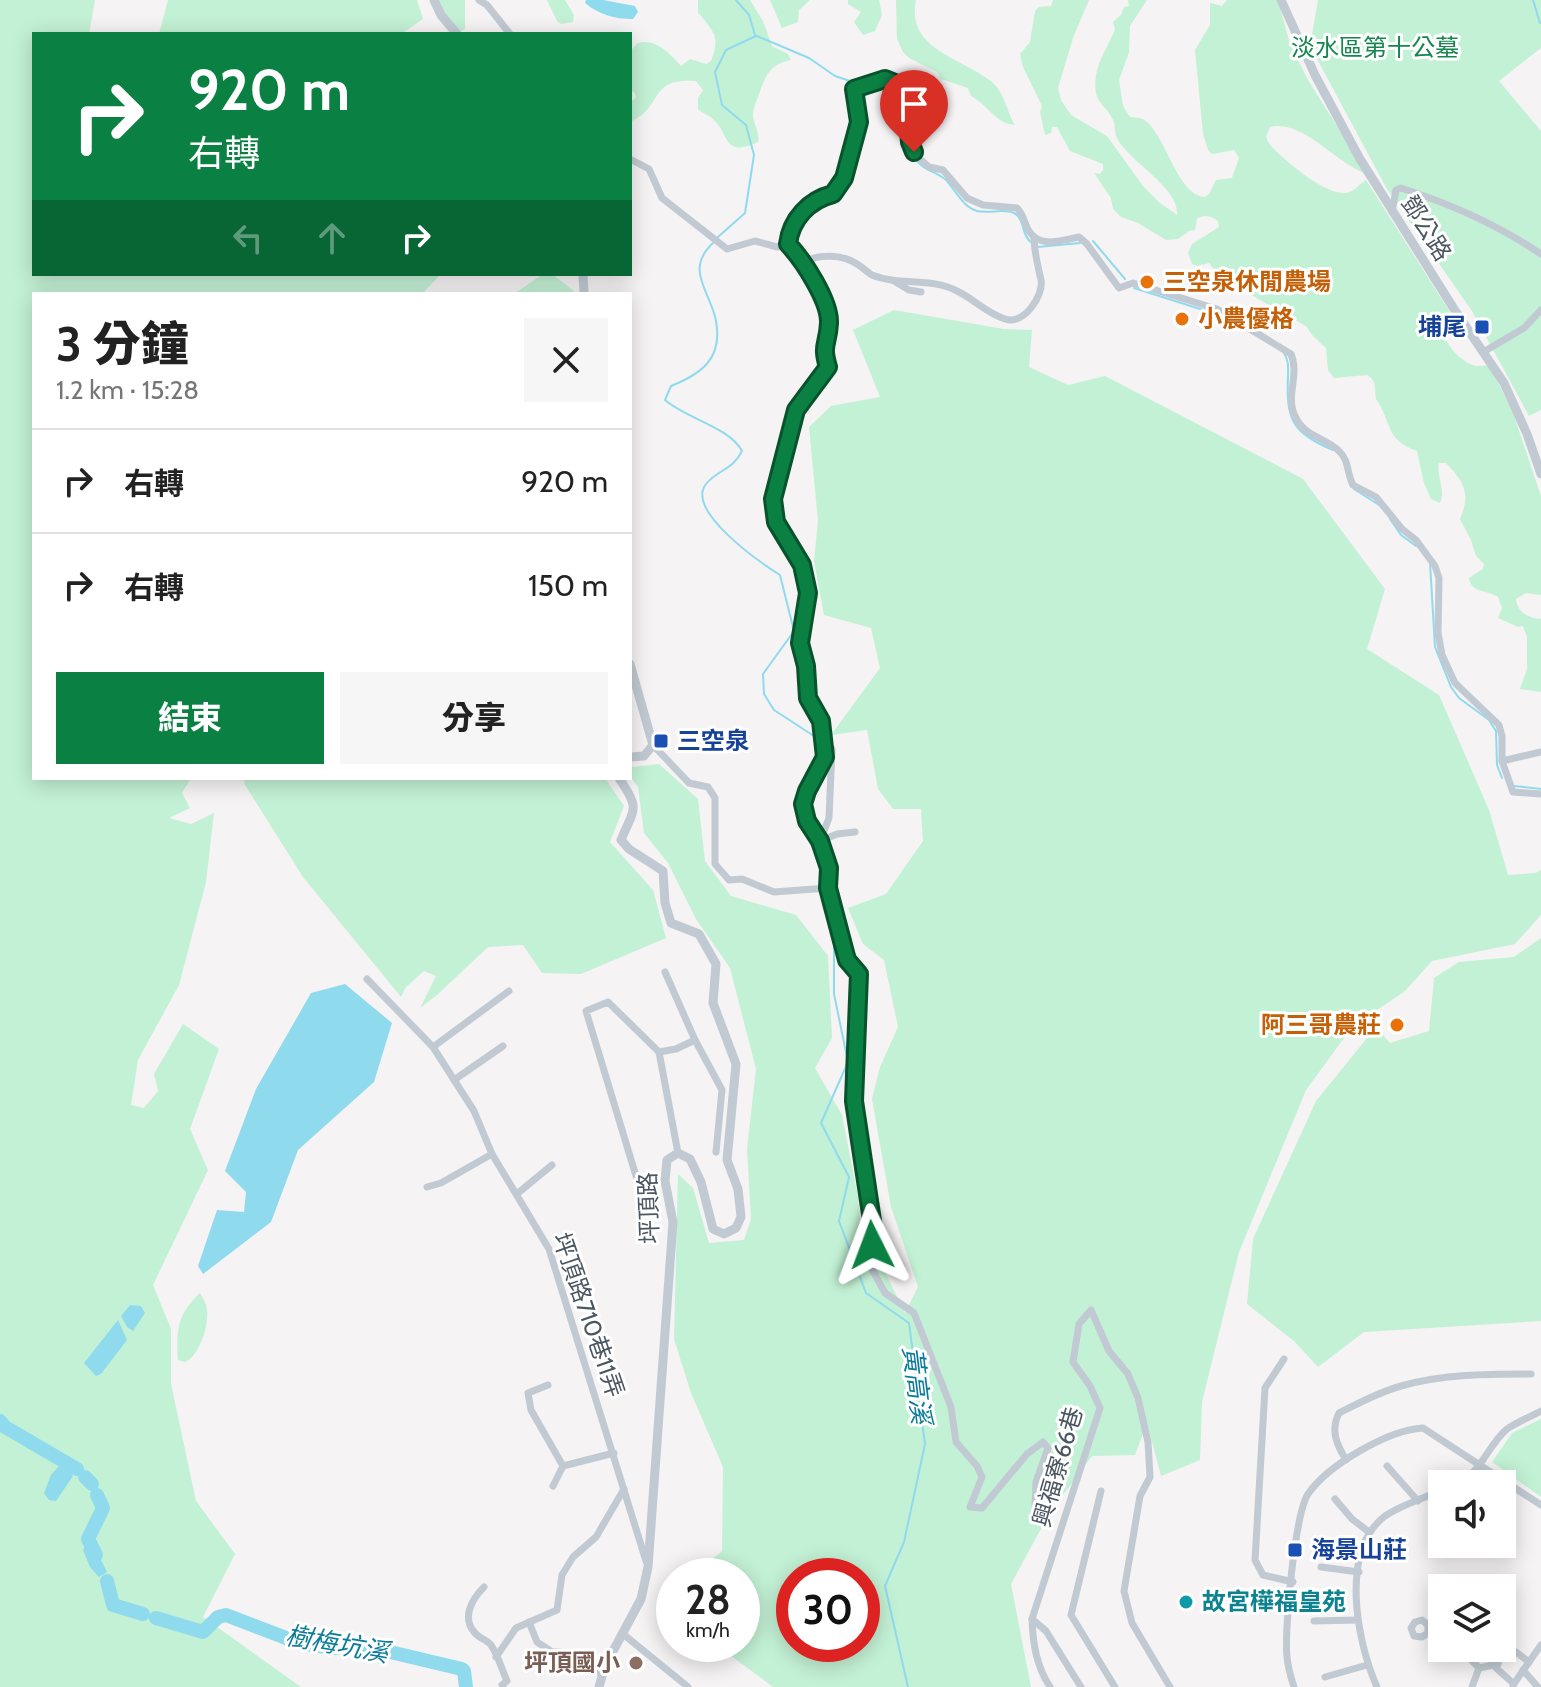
<!DOCTYPE html>
<html lang="zh-TW">
<head>
<meta charset="utf-8">
<style>
	:root { --surface:#fff; --page:#f6f6f6; --text:#222; --muted:#767676; --line:#e0e0e0; --accent:#0b8043 }
	body { margin:0; font-family:Cabin,"Noto Sans TC",sans-serif; background:var(--page); color:var(--text); height:100vh; display:flex; flex-direction:column; font-size:30px; white-space:nowrap }
	* { box-sizing:border-box; margin:0 }
	p { font-size:26px; color:var(--muted) }
	.icon { flex:none; width:44px; height:44px; fill:none; stroke:currentColor; stroke-width:2; stroke-linecap:round; stroke-linejoin:round }
	.map { position:relative; flex:1; overflow:hidden }
	.details { position:absolute; left:32px; top:292px; width:600px; height:488px; display:flex; flex-direction:column; background:var(--surface); border-radius:0px; box-shadow:0 4px 20px #0003 }
	.details>* { flex:none }
	.guide { position:absolute; left:32px; top:32px; width:600px; height:244px; border-radius:0px; box-shadow:0 4px 20px #0003; background:#0b8043; color:#fff; overflow:hidden }
	.fabs { position:absolute; left:1428px; top:1470px; display:grid; gap:16px }
	.fabs a { display:grid; place-items:center; width:88px; height:88px; border-radius:0px; background:var(--surface); box-shadow:0 4px 20px #0003; font-size:40px }
	.speed { position:absolute; left:656px; top:1558px; display:flex; gap:16px; font-size:40px; font-weight:700; text-align:center }
	.speed>* { display:grid; place-content:center; width:104px; height:104px; border-radius:50%; background:var(--surface); box-shadow:0 4px 20px #0003; line-height:1 }
	.speed small { font-size:20px; font-weight:400 }
	.speed .limit { border:12px solid #d22; background:#fff; color:#111 }
	.pin { position:absolute; display:grid; place-items:center; width:68px; height:68px; color:#fff; margin:-82px -34px; border-radius:50% 50% 50% 0; rotate:-45deg; box-shadow:0 0 8px #0007 }
	.pin .icon { rotate:45deg }
	.me { position:absolute; width:88px; margin:-44px; rotate:357deg; stroke-linejoin:round; filter:drop-shadow(0 0 6px #0008) }
	.turn { display:flex; align-items:center; gap:28px; height:168px; padding:0 24px; font-size:36px }
	.turn .icon { width:104px; height:104px; stroke-width:2.5 }
	.turn b { display:block; font-size:56px; line-height:68px }
	.lanes { display:flex; align-items:center; height:76px; padding:0 24px; background:#0003; justify-content:center; gap:40px; direction:ltr }
	.lanes .off { opacity:.35 }
	.round { display:grid; place-items:center; flex:none; width:84px; height:84px; border-radius:0px; background:var(--page) }
	.overview { display:flex; align-items:center; justify-content:space-between; height:136px; padding:0 24px }
	h1 { font-size:48px; font-weight:800; line-height:60px }
	.action { display:flex; gap:16px; margin-top:auto; padding:16px 24px }
	.action a { flex:1; height:92px; border-radius:0px; background:var(--accent); color:#fff; font-size:32px; font-weight:800; line-height:92px; text-align:center }
	.action a+a { background:var(--page); color:var(--text) }
	ul { padding:0; list-style:none }
	li { display:flex; align-items:center; gap:24px; height:104px; padding:0 24px; border-top:2px solid var(--line) }
	li div { flex:1 }
	li b { display:block; font-size:30px }
	li em { font-style:normal }
	.map>svg:first-child { display:block }
	.green { fill:#c3f1d5; fill-rule:evenodd }
	.water { fill:#90daee }
	.lines { fill:none; stroke-linecap:round; stroke-linejoin:round }
	.stream { stroke:#90daee; stroke-width:2 }
	.river { stroke:#90daee; stroke-width:14 }
	.minor { stroke:#c1cad2; stroke-width:7 }
	.tertiary { stroke:#c1cad2; stroke-width:9 }
	.route-casing { stroke:#07532c; stroke-width:20 }
	.route { stroke:#0b8043; stroke-width:14 }
	.food-dot { fill:#e8710a; stroke:#fff; stroke-width:3 }
	.transit-dot { fill:#1a4fb4; stroke:#fff; stroke-width:3 }
	.culture-dot { fill:#0f9aa8; stroke:#fff; stroke-width:3 }
	.education-dot { fill:#8d6e63; stroke:#fff; stroke-width:3 }
	.labels { text-anchor:middle; stroke-width:6; stroke-linejoin:round; paint-order:stroke }
	.park-label { font-size:24px; fill:#17864f; stroke:#fff }
	.street-label { font-size:24px; fill:#4a5661; stroke:#fff }
	.food-label { font-size:24px; font-weight:bold; fill:#c56008; stroke:#fff; text-anchor:start }
	.transit-label { font-size:24px; font-weight:bold; fill:#164399; stroke:#fff; text-anchor:start }
	.culture-label { font-size:24px; font-weight:bold; fill:#0d838f; stroke:#fff; text-anchor:start }
	.education-label { font-size:24px; font-weight:bold; fill:#785e54; stroke:#fff; text-anchor:end }
	.water-label { font-size:26px; font-style:italic; fill:#0c7c9b; stroke:#fff }
</style>
</head>
<body>
<div class="map">
<svg width="1541" height="1687" viewBox="0 0 1541 1687">
	<rect width="100%" height="100%" fill="#f5f3f3"/>
	<g class="green">
		<path d="M0,0H95L89,34H34V274H441L422,294H34V778H191L182,793L190,808L169,818L191,824L214,813L206,882L179,985L138,1060L131,1105L144,1108L158,1091L154,1074L183,1024L219,1049L190,1129L208,1170L153,1285L171,1329V1384L196,1501L235,1554L203,1617L301,1687H0Z"/>
		<path d="M168,0H417L423,19L401,34H159Z"/>
		<path d="M435,0H465V29L461,31L451,26Z"/>
		<path d="M547,0H565L574,15L573,22L561,24L557,21Z"/>
		<path d="M698,0H750L763,21L772,46L788,54L791,60C769,64 765,77 758,97C755,104 753,109 753,116C754,126 760,132 758,142C723,158 730,135 714,120C709,115 703,114 698,109V98L703,90L696,81C648,77 664,107 630,122V103L636,97L634,92L630,91V51L638,43C656,38 670,54 681,66L690,59L706,64L711,61C721,35 713,32 698,12Z"/>
		<path d="M770,0H810L799,10L798,22L782,28Z"/>
		<path d="M848,0H879L882,15L875,31L863,35L854,22L861,12L848,4Z"/>
		<path d="M896,0H916C906,50 961,57 992,82C1005,93 1007,113 1015,125C996,124 987,104 971,96L968,88L941,79L937,72L909,58L903,52L897,39Z"/>
		<path d="M1053,0H1089L1074,35L1058,88L1061,100L1071,115L1107,136L1143,186L1160,203L1177,215C1180,188 1129,162 1117,138C1114,132 1116,126 1113,120C1105,102 1092,104 1096,76C1098,60 1110,43 1115,29L1113,22L1121,15L1124,7L1129,6L1128,0H1147L1130,26L1129,52L1119,80L1123,106L1130,117C1135,118 1139,117 1143,119C1166,133 1176,195 1205,197L1209,194L1216,180L1232,178L1239,158L1234,150L1212,154L1208,150L1203,134L1195,50L1210,25V3L1222,6L1227,0H1278L1290,44L1308,80L1367,174C1336,164 1303,119 1270,127L1266,137L1268,142C1280,158 1326,196 1346,193C1356,191 1359,184 1366,180L1453,317V326L1443,331C1445,344 1462,364 1477,366C1481,366 1486,365 1490,366L1513,413L1541,496V595L1526,593L1516,599C1517,612 1529,619 1541,619V692L1520,689L1527,669V637L1523,626L1518,627L1498,618L1502,608L1498,597C1488,590 1471,593 1469,578L1483,569L1484,564L1476,556L1471,540L1460,519C1471,493 1464,482 1446,463H1439C1436,477 1446,489 1440,503L1431,499L1424,483L1417,451C1385,440 1392,422 1376,399C1374,388 1378,382 1367,375L1334,378L1328,370L1326,348L1313,336L1306,326L1220,277L1209,263L1197,266L1192,264L1188,253L1192,244L1219,227L1218,221C1210,216 1205,214 1197,219L1195,230L1189,231L1178,239L1166,240L1138,223L1121,217L1113,209L1111,198L1094,173L1100,174L1103,170V164L1070,151L1057,127H1052L1051,133L1045,135L1040,112L1042,106L1023,67L1020,54L1030,42L1035,11L1039,7L1051,6Z"/>
		<path d="M1318,0H1541V48L1499,81L1541,131V410L1529,416L1472,311L1387,189L1310,46Z"/>
		<path d="M543,274H552L574,291V294H514Z"/>
		<path d="M894,310L1004,329L1032,330L1029,367L1068,385L1105,376L1303,479L1385,589L1367,649L1439,695L1489,810L1508,875L1536,873L1541,870V915L1515,944L1432,961L1405,991L1352,1027L1306,1090L1239,1252L1202,1402L1200,1460L1161,1476L1147,1423L1135,1455L1092,1456L1049,1514L1011,1584L1031,1687H773L715,1644H742V1576H692L722,1551L723,1467L691,1393L674,1339L678,1174L693,1188L709,1243L744,1240L751,1219L747,1149L756,1069L730,968L696,919L668,863L644,833L638,787L630,776V763L633,767L659,764L698,799L705,861L731,896L796,915L828,956L832,1038L815,1068L842,1115L858,1197L862,1243L884,1270L905,1313L918,1287L891,1207L872,1099L880,1067L898,1027L884,960L863,944L848,908L886,894L923,841L921,809H893L878,789L867,730L831,735L880,668L871,628L824,615L814,561L818,521L809,427L831,406L880,397L853,330ZM794,1576H862V1644H794Z"/>
		<path d="M243,778H605L624,806L610,842L653,890L666,938L581,974L542,973L523,945L488,947L437,995L420,1008L436,976L424,971L406,987L401,997L303,877L245,785Z"/>
		<path d="M1541,938V1321L1364,1332L1318,1367L1295,1342L1247,1304L1253,1239L1316,1101L1376,1027L1390,1043L1429,1031L1434,978L1459,962L1514,957Z"/>
		<path d="M200,1293C202,1297 205,1301 206,1305C211,1321 200,1356 185,1362L178,1360C176,1330 177,1315 200,1293Z"/>
		<path d="M1541,1419V1497L1492,1462L1512,1433Z"/>
	</g>
	<g class="water">
		<path d="M586,0H603L635,6L638,12L633,19C614,19 600,15 585,3Z"/>
		<path d="M345,984L392,1023L374,1082L298,1150L271,1222L203,1274L198,1266L217,1210L244,1212L246,1192L225,1171L256,1089L311,993Z"/>
		<path d="M130,1305L141,1306L145,1313L133,1331L127,1327L121,1316Z"/>
		<path d="M118,1320L127,1340L101,1374L96,1376L84,1363Z"/>
		<path d="M59,1466L70,1471L73,1476L56,1501L49,1500L44,1493L51,1475Z"/>
		<path d="M91,1537H95L93,1544L107,1572L99,1577L90,1567L83,1550Z"/>
	</g>
	<g class="lines">
		<g class="stream">
			<path d="M736,0L749,15L755,35"/>
			<path d="M1533,0L1540,23"/>
			<path d="M757,36L809,58L835,76L850,81L890,71L899,77"/>
			<path d="M900,90C903,116 900,147 921,165C929,172 939,173 947,181C956,191 963,207 977,211C989,214 1004,208 1014,213C1025,218 1021,236 1032,243"/>
			<path d="M718,237L745,213L754,155L746,125L722,105L715,72L726,50L756,36"/>
			<path d="M1093,241L1125,279"/>
			<path d="M714,242C683,270 711,292 716,321C723,359 701,374 671,386L665,400C687,419 729,427 742,451C733,470 717,470 706,484C685,511 761,563 780,575L794,631L763,674L764,694L774,710L817,738L821,750C815,764 802,780 799,795C794,826 824,854 823,886"/>
			<path d="M1038,247L1080,243"/>
			<path d="M1134,288L1216,314L1230,321"/>
			<path d="M1284,353C1289,361 1288,367 1288,377C1286,419 1292,433 1333,450"/>
			<path d="M1354,489L1379,505"/>
			<path d="M1390,519L1401,535L1416,546"/>
			<path d="M1430,563L1435,647L1451,687L1459,698L1489,720L1496,731L1497,765L1502,778"/>
			<path d="M1514,786L1541,789"/>
			<path d="M823,893L834,944V994L848,1062L821,1123L849,1177L839,1221L866,1293L909,1323L925,1444L904,1542L885,1586L908,1687"/>
		</g>
		<g class="river">
			<path d="M0,1421L5,1427L77,1469"/>
			<path d="M85,1477L92,1484"/>
			<path d="M96,1555L88,1539L103,1508L97,1495"/>
			<path d="M107,1581L113,1605L143,1614"/>
			<path d="M156,1618L203,1632L218,1617L226,1615L302,1644L336,1648L369,1647L462,1669L464,1671L466,1687"/>
		</g>
		<g class="minor">
			<path d="M479,0L487,5L510,34"/>
			<path d="M630,159L649,169L662,198L727,249L755,241L777,247L788,244"/>
			<path d="M1392,212L1396,190L1401,188C1451,204 1498,225 1541,254"/>
			<path d="M804,262C819,254 842,254 857,264C862,267 867,272 872,275C899,286 931,277 957,291C974,299 986,313 1005,319C1023,326 1044,296 1041,280C1038,266 1034,252 1034,237"/>
			<path d="M894,281L909,290L921,292"/>
			<path d="M1485,351L1524,328L1541,310"/>
			<path d="M653,745L689,783L708,787L715,798V864L729,880L742,879L774,892L828,888"/>
			<path d="M832,749L829,818L820,841L837,834L855,832"/>
			<path d="M1502,761L1541,752"/>
			<path d="M665,972L695,1040"/>
			<path d="M367,979L433,1047L474,1111L492,1154L549,1249L646,1561"/>
			<path d="M433,1047L509,991"/>
			<path d="M659,1052L678,1153"/>
			<path d="M454,1080L503,1046"/>
			<path d="M427,1187L441,1183L492,1154"/>
			<path d="M518,1193L552,1165"/>
			<path d="M643,1199L586,1011L608,1002L659,1052L676,1049L695,1040L722,1090L716,1152"/>
			<path d="M1284,1359L1265,1388L1255,1560L1263,1575L1293,1582"/>
			<path d="M548,1385L528,1393L531,1410L563,1466L614,1453"/>
			<path d="M1346,1460C1337,1445 1330,1431 1339,1413C1359,1403 1379,1392 1401,1386C1443,1374 1488,1374 1531,1374"/>
			<path d="M1387,1466L1418,1501"/>
			<path d="M1456,1484C1482,1473 1487,1446 1507,1429C1517,1422 1530,1417 1541,1411"/>
			<path d="M553,1486L563,1466"/>
			<path d="M1101,1491L1071,1615L1115,1687"/>
			<path d="M1335,1499L1352,1519L1369,1532"/>
			<path d="M1035,1505L1036,1482L1048,1448L1043,1442L1027,1454L982,1508L970,1507L982,1477L977,1466L956,1442L951,1407L914,1313L885,1293L868,1262L874,1234L854,1101L859,974L847,960L828,888L829,868L820,841L807,821L803,804L807,791L825,757L821,721L808,698L806,666L800,643L808,593L802,565L776,522L773,499L796,410L828,367C821,342 828,346 829,323C830,301 803,260 788,244C791,219 809,200 833,194L844,178L859,122L854,89L885,79L905,87L910,142L920,159L929,167L943,170L967,198L983,205L1017,208C1024,215 1024,223 1029,231C1040,249 1062,240 1079,237L1087,244L1119,288L1133,283L1217,309L1291,354C1300,375 1285,396 1295,416C1304,437 1325,437 1339,451C1349,460 1347,474 1353,485L1376,497L1402,529L1416,540L1435,566L1439,578L1438,633L1442,655L1455,683L1499,725L1502,736V761L1513,792L1541,794"/>
			<path d="M1321,1567L1359,1572"/>
			<path d="M484,1587C472,1599 461,1618 475,1633C479,1638 487,1640 491,1645C498,1655 502,1670 507,1681L502,1685L503,1687"/>
			<path d="M1032,1619L1046,1631L1081,1687"/>
			<path d="M1314,1621L1358,1620"/>
			<path d="M529,1622L537,1642L552,1652H562L602,1674"/>
			<path d="M1428,1633V1625L1422,1620L1415,1622L1411,1628L1414,1636L1422,1637L1428,1633L1442,1639"/>
			<path d="M623,1634L688,1687"/>
			<path d="M1460,1648L1479,1668L1498,1664"/>
			<path d="M496,1657L516,1628L557,1610L562,1575L573,1557L596,1537L624,1489"/>
			<path d="M1523,1670L1538,1687"/>
			<path d="M1325,1677L1367,1665"/>
			<path d="M1514,1684L1496,1668L1500,1658L1508,1651L1516,1652L1529,1662"/>
			<path d="M1513,1685L1541,1645"/>
			<path d="M1050,1687C1036,1665 1033,1644 1032,1619L1100,1408L1090,1386L1073,1362L1079,1324L1091,1310L1109,1351L1128,1374L1138,1398L1148,1442L1150,1477L1140,1496L1124,1591L1132,1623L1170,1687"/>
			<path d="M1294,1687C1291,1678 1288,1667 1287,1657C1284,1631 1295,1514 1308,1494C1328,1465 1388,1430 1423,1428L1541,1505"/>
			<path d="M1377,1687C1357,1642 1339,1551 1385,1516C1401,1505 1424,1498 1442,1490"/>
			<path d="M1472,1687L1479,1668"/>
		</g>
		<g class="tertiary">
			<path d="M434,0L441,15L457,34"/>
			<path d="M1281,0L1315,75L1360,159L1454,309L1504,383L1527,434L1541,474"/>
			<path d="M583,274L584,294"/>
			<path d="M630,664L653,745L644,756L630,757"/>
			<path d="M599,1687L605,1666L641,1599L648,1567L673,1222L665,1181L667,1160L678,1153L690,1159L701,1182L713,1229L724,1234L736,1228L741,1217L738,1189L727,1160L736,1064L713,1003L716,964L699,934L671,923L665,903L663,871L629,849L621,840C635,807 640,809 619,778"/>
		</g>
	</g>
	<g class="lines">
		<g class="route-casing">
			<path id="route" d="M872,1245L874,1234L854,1101L859,974L847,960L828,888L829,868L820,841L807,821L803,804L807,791L825,757L821,721L808,698L806,666L800,643L808,593L802,565L776,522L773,499L796,410L828,367C821,344 828,345 829,323C830,301 803,260 788,244C791,219 809,200 833,194L844,178L859,122L854,89L885,79L905,87L910,142L914,152"/>
		</g>
		<use href="#route" class="route"/>
	</g>
	<g class="food-dot">
		<circle cx="1147" cy="282" r="8"/>
		<circle cx="1182" cy="319" r="8"/>
		<circle cx="1397" cy="1025" r="8"/>
	</g>
	<g class="transit-dot">
		<rect x="1474" y="319" width="16" height="16" rx="4"/>
		<rect x="653" y="733" width="16" height="16" rx="4"/>
		<rect x="1287" y="1542" width="16" height="16" rx="4"/>
	</g>
	<circle class="culture-dot" cx="1186" cy="1602" r="8"/>
	<circle class="education-dot" cx="636" cy="1663" r="8"/>
	<g class="labels">
		<g class="park-label">
			<text x="1375" y="56">淡水區第十公墓</text>
		</g>
		<g class="street-label">
			<text transform="translate(1426 228) rotate(58)" y="8">鄧公路</text>
			<text transform="translate(649 1208) rotate(-92)" y="8">坪頂路</text>
			<text transform="translate(588 1315) rotate(71)" y="8">坪頂路710巷11弄</text>
			<text transform="translate(1058 1467) rotate(-74)" y="8">興福寮66巷</text>
		</g>
		<g class="food-label">
			<text x="1163" y="290">三空泉休閒農場</text>
			<text x="1198" y="327">小農優格</text>
			<text x="1381" y="1033" text-anchor="end">阿三哥農莊</text>
		</g>
		<g class="transit-label">
			<text x="1466" y="335" text-anchor="end">埔尾</text>
			<text x="677" y="749">三空泉</text>
			<text x="1311" y="1558">海景山莊</text>
		</g>
		<g class="culture-label">
			<text x="1202" y="1610">故宮樺福皇苑</text>
		</g>
		<g class="education-label">
			<text x="620" y="1671">坪頂國小</text>
		</g>
		<g class="water-label">
			<text transform="translate(917 1385) rotate(83)" y="9">黃高溪</text>
			<text transform="translate(337 1644) rotate(10)" y="9">樹梅坑溪</text>
		</g>
	</g>
</svg>
<div class="fabs">
<a><svg class="icon" aria-label="sound" viewBox="0 0 24 24"><path d="M4 9h4l5-4v14l-5-4H4zM17 9q2 3 0 6"/></svg></a>
<a><svg class="icon" aria-label="layers" viewBox="0 0 24 24"><path d="M12 4l9 5-9 5-9-5zM3 14l9 5 9-5"/></svg></a>
</div>
<div class="speed"><div>28<small>km/h</small></div><div class="limit">30</div></div>
<div class="pin" style="left:914px;top:152px;background:#d93025"><svg class="icon" aria-label="arrive" viewBox="0 0 24 24"><path d="M6 21V4h12l-3 4 3 4H6"/></svg></div>
<svg class="me" style="left:872px;top:1245px" viewBox="-20 -20 40 40"><path d="M0-17L14 15 0 8-14 15z" fill="#0b8043" stroke="#fff" stroke-width="4"/></svg>
<div class="guide">
<div class="turn"><svg class="icon" aria-label="right" viewBox="0 0 24 24"><path d="M7 20v-9h11M14 6l5 5-5 5"/></svg><div><b>920 m</b>右轉</div></div>
<div class="lanes"><svg class="icon off" aria-label="left" viewBox="0 0 24 24"><path d="M17 20v-9H6M10 6l-5 5 5 5"/></svg><svg class="icon off" aria-label="ahead" viewBox="0 0 24 24"><path d="M12 20V5M6 11l6-6 6 6"/></svg><svg class="icon" aria-label="right" viewBox="0 0 24 24"><path d="M7 20v-9h11M14 6l5 5-5 5"/></svg></div>
</div>
<section class="details">
<div class="overview"><div><h1>3 分鐘</h1><p>1.2 km · 15:28</p></div><a class="round"><svg class="icon" aria-label="close" viewBox="0 0 24 24"><path d="M6 6l12 12M18 6L6 18"/></svg></a></div>
<ul>
<li><svg class="icon" aria-label="right" viewBox="0 0 24 24"><path d="M7 20v-9h11M14 6l5 5-5 5"/></svg><div><b>右轉</b></div><em>920 m</em></li>
<li><svg class="icon" aria-label="right" viewBox="0 0 24 24"><path d="M7 20v-9h11M14 6l5 5-5 5"/></svg><div><b>右轉</b></div><em>150 m</em></li>
</ul>
<div class="action"><a>結束</a><a>分享</a></div>
</section>
</div>
</body>
</html>
